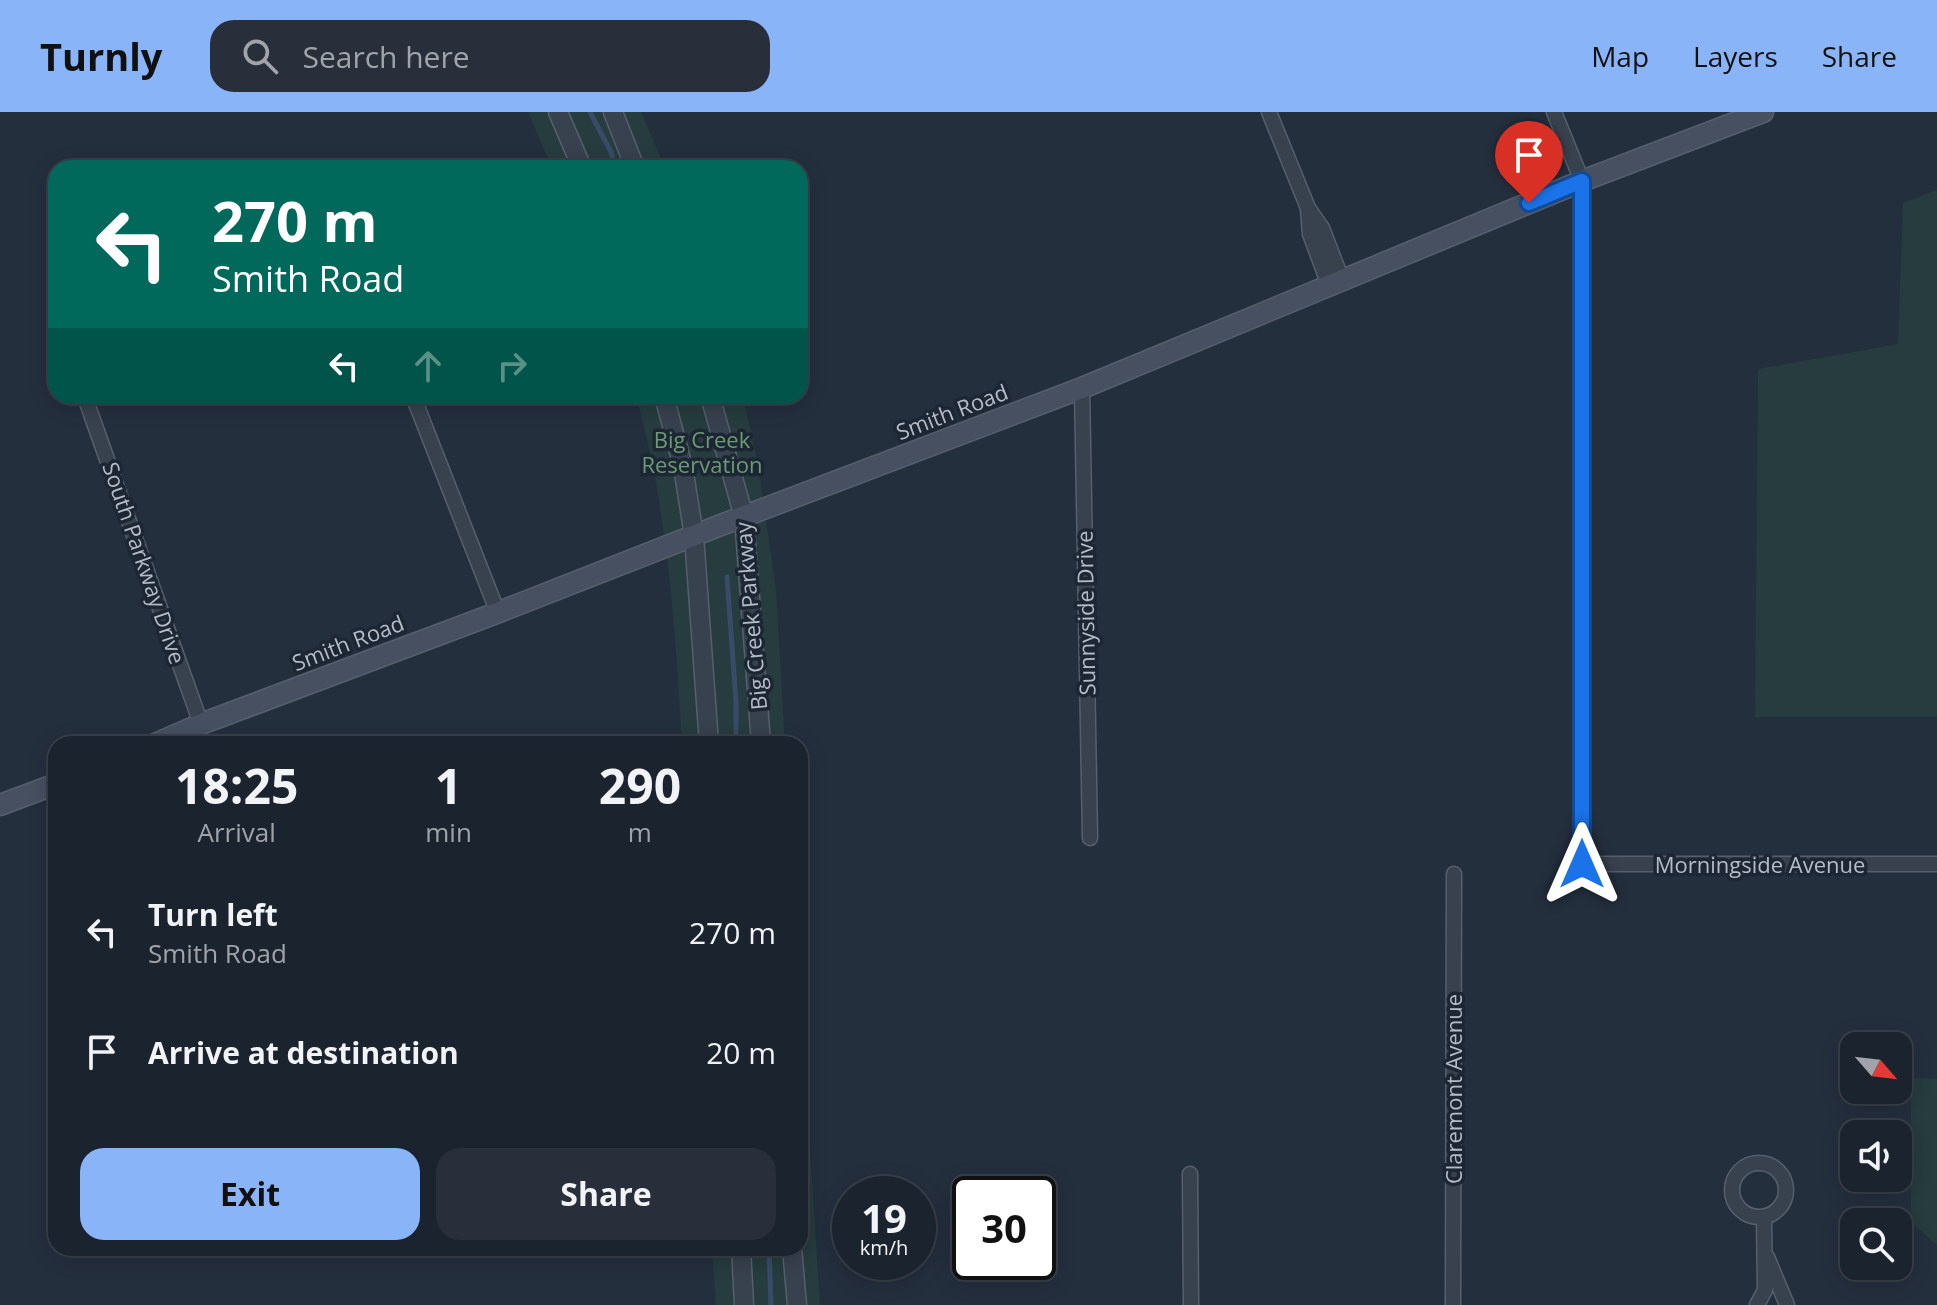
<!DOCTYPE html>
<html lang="en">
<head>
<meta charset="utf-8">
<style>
	:root { --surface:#1b232e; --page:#282f3a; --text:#f1f3f6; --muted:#a0a4aa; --line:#39404a; --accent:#8ab4f8 }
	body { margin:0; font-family:"Open Sans",sans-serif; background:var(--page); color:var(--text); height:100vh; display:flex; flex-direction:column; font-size:30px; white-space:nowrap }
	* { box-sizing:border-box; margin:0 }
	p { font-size:26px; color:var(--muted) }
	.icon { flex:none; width:44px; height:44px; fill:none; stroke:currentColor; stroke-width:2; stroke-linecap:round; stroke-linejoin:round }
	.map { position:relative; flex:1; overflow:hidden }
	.panel { position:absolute; left:48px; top:624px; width:760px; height:520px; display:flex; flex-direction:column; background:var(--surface); border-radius:24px; box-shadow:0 4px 20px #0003,0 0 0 2px var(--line) }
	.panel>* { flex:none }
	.guide { position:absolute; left:48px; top:48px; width:760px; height:244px; border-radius:24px; box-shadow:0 4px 20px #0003,0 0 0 2px var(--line); background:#00695c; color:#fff; overflow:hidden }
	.needle { width:52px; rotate:118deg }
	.controls { position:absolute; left:1840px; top:920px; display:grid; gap:16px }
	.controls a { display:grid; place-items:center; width:72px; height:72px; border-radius:16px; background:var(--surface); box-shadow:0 4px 20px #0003,0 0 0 2px var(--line); font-size:40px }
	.speed { position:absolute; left:832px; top:1064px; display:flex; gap:16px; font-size:40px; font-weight:700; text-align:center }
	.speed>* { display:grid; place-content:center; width:104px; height:104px; border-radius:50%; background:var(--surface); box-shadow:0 4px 20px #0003,0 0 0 2px var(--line); line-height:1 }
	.speed small { font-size:20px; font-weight:400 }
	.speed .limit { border:4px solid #111; border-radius:12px; background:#fff; color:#111 }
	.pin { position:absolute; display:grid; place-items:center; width:68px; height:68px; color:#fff; margin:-82px -34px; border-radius:50% 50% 50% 0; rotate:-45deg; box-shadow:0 0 8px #0007 }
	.pin .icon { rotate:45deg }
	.me { position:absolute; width:88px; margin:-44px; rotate:0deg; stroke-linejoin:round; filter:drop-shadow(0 0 6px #0008) }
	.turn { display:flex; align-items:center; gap:28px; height:168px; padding:0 32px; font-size:36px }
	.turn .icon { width:104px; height:104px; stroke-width:2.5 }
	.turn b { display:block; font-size:56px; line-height:68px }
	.lanes { display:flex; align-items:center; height:76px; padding:0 32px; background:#0003; justify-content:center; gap:40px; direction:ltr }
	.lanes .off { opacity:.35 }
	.eta { display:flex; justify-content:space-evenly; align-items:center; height:136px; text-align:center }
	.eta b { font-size:48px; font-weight:700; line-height:56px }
	.cta { display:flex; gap:16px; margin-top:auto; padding:16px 32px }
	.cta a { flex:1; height:92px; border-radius:24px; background:var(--accent); color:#111; font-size:32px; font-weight:700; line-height:92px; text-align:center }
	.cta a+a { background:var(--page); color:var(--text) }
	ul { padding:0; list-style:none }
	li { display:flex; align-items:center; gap:24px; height:120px; padding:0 32px }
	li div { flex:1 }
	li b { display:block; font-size:30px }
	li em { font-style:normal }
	header { display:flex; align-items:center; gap:48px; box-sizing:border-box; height:112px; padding:0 40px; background:var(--accent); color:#111 }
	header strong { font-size:38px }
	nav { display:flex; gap:44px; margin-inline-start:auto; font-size:28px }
	.search { width:560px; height:72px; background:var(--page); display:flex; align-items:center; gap:20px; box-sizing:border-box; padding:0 28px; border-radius:24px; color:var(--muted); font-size:30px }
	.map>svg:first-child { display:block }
	.green { fill:#263c3f }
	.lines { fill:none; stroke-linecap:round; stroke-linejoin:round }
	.stream { stroke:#394c67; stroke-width:5 }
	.minor-casing { stroke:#565f6c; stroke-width:17 }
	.tertiary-casing { stroke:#565f6c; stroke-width:21 }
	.secondary-casing { stroke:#565f6c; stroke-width:23 }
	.minor { stroke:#38414e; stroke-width:14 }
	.tertiary { stroke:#38414e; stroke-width:18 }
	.secondary { stroke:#465061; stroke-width:20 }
	.route-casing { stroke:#114b97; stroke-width:20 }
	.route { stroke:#1a73e8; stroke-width:14 }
	.labels { text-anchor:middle; stroke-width:7; stroke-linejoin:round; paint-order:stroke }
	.street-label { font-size:22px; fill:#b4bcc9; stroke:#1d2633 }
	.park-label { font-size:22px; fill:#6b9a76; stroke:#1d2633 }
</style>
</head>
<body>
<header>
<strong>Turnly</strong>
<div class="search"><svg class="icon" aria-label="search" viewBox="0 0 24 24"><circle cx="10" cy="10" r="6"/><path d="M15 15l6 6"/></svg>Search here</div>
<nav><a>Map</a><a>Layers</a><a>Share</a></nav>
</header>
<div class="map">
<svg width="1937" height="1193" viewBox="0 0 1937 1193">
	<rect width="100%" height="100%" fill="#242f3e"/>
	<g class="green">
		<path d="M528,0H641L665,56H552Z"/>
		<path d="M1937,78V605H1755L1758,257L1898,232L1903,91Z"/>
		<path d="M636,284H743L758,352L776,479L785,632H682C675,515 668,398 636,284Z"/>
		<path d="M800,875L820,1193H716L712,1136H800Z"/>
		<path d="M1911,966L1937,967V1133L1911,1110Z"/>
	</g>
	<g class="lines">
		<g class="stream">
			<path d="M590,0L611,40L615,56"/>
			<path d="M727,465L736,590V632"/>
			<path d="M769,1136L771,1193"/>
		</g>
		<g class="minor-casing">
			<g id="minor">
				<path d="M1269,0L1308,96L1322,116L1342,168"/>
				<path d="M1554,0L1582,69V752H1937"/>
				<path d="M1308,97L1310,122L1329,173"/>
				<path d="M1082,276L1090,726"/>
				<path d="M413,284L498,501"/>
				<path d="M87,291L201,612"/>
				<circle cx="1759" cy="1078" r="27"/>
				<path d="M1190,1062L1191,1193"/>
				<path d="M1767,1145L1787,1193"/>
				<path d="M1453,1193L1454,762"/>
				<path d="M1757,1193L1765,1178L1764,1105"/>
			</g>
		</g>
		<g class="tertiary-casing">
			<g id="tertiary">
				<path d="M558,0L582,56"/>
				<path d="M613,0L635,56"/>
				<path d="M664,284L683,355L694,424L709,632"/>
				<path d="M710,284L744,405L761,632"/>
				<path d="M741,1136L744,1193"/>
				<path d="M792,1136L797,1193"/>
			</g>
		</g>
		<g class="secondary-casing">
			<g id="secondary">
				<path d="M155,632L201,612L494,502L721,413L1082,276L1582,69L1763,0"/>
				<path d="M0,693L56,672"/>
			</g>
		</g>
		<use href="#minor" class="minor"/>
		<use href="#tertiary" class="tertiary"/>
		<use href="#secondary" class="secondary"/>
	</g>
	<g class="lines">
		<g class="route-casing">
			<path id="route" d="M1529,91L1582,69V752"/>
		</g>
		<use href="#route" class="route"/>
	</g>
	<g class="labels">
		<g class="street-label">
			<text transform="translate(952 300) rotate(-21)" y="8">Smith Road</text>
			<text transform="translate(144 451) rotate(71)" y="8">South Parkway Drive</text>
			<text transform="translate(1086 501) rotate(-91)" y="8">Sunnyside Drive</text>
			<text transform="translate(751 504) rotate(-95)" y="8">Big Creek Parkway</text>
			<text transform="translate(348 531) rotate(-21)" y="8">Smith Road</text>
			<text x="1760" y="761">Morningside Avenue</text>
			<text transform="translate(1454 977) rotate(-90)" y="8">Claremont Avenue</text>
		</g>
		<g class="park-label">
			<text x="702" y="336">Big Creek<tspan x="702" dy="25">Reservation</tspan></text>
		</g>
	</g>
</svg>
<div class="controls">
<a><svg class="needle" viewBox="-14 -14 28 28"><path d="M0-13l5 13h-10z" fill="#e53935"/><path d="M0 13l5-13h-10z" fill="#a0a4aa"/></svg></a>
<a><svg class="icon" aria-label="sound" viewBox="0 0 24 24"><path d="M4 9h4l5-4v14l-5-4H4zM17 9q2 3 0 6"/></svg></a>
<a><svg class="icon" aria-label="search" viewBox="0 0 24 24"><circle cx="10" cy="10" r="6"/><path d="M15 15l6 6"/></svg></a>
</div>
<div class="speed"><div>19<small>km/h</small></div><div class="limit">30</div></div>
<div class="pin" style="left:1529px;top:91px;background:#d93025"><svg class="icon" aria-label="arrive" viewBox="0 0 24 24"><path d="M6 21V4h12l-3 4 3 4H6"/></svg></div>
<svg class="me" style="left:1582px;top:752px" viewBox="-20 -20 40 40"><path d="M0-17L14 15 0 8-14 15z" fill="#1a73e8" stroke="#fff" stroke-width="4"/></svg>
<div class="guide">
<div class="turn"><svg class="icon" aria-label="left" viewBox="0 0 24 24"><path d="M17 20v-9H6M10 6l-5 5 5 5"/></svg><div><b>270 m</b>Smith Road</div></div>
<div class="lanes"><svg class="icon" aria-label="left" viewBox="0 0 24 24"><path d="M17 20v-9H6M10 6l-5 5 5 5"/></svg><svg class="icon off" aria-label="ahead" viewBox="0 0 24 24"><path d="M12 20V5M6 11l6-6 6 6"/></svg><svg class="icon off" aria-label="right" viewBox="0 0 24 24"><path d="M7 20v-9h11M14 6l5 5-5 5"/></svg></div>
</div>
<section class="panel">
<div class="eta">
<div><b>18:25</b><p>Arrival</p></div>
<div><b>1</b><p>min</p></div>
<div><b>290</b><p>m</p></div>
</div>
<ul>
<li><svg class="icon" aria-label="left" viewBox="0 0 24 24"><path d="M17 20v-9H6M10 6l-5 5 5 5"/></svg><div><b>Turn left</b><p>Smith Road</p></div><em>270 m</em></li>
<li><svg class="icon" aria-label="arrive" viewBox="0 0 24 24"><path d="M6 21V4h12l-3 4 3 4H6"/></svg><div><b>Arrive at destination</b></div><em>20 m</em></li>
</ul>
<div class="cta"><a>Exit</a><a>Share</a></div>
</section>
</div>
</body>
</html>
